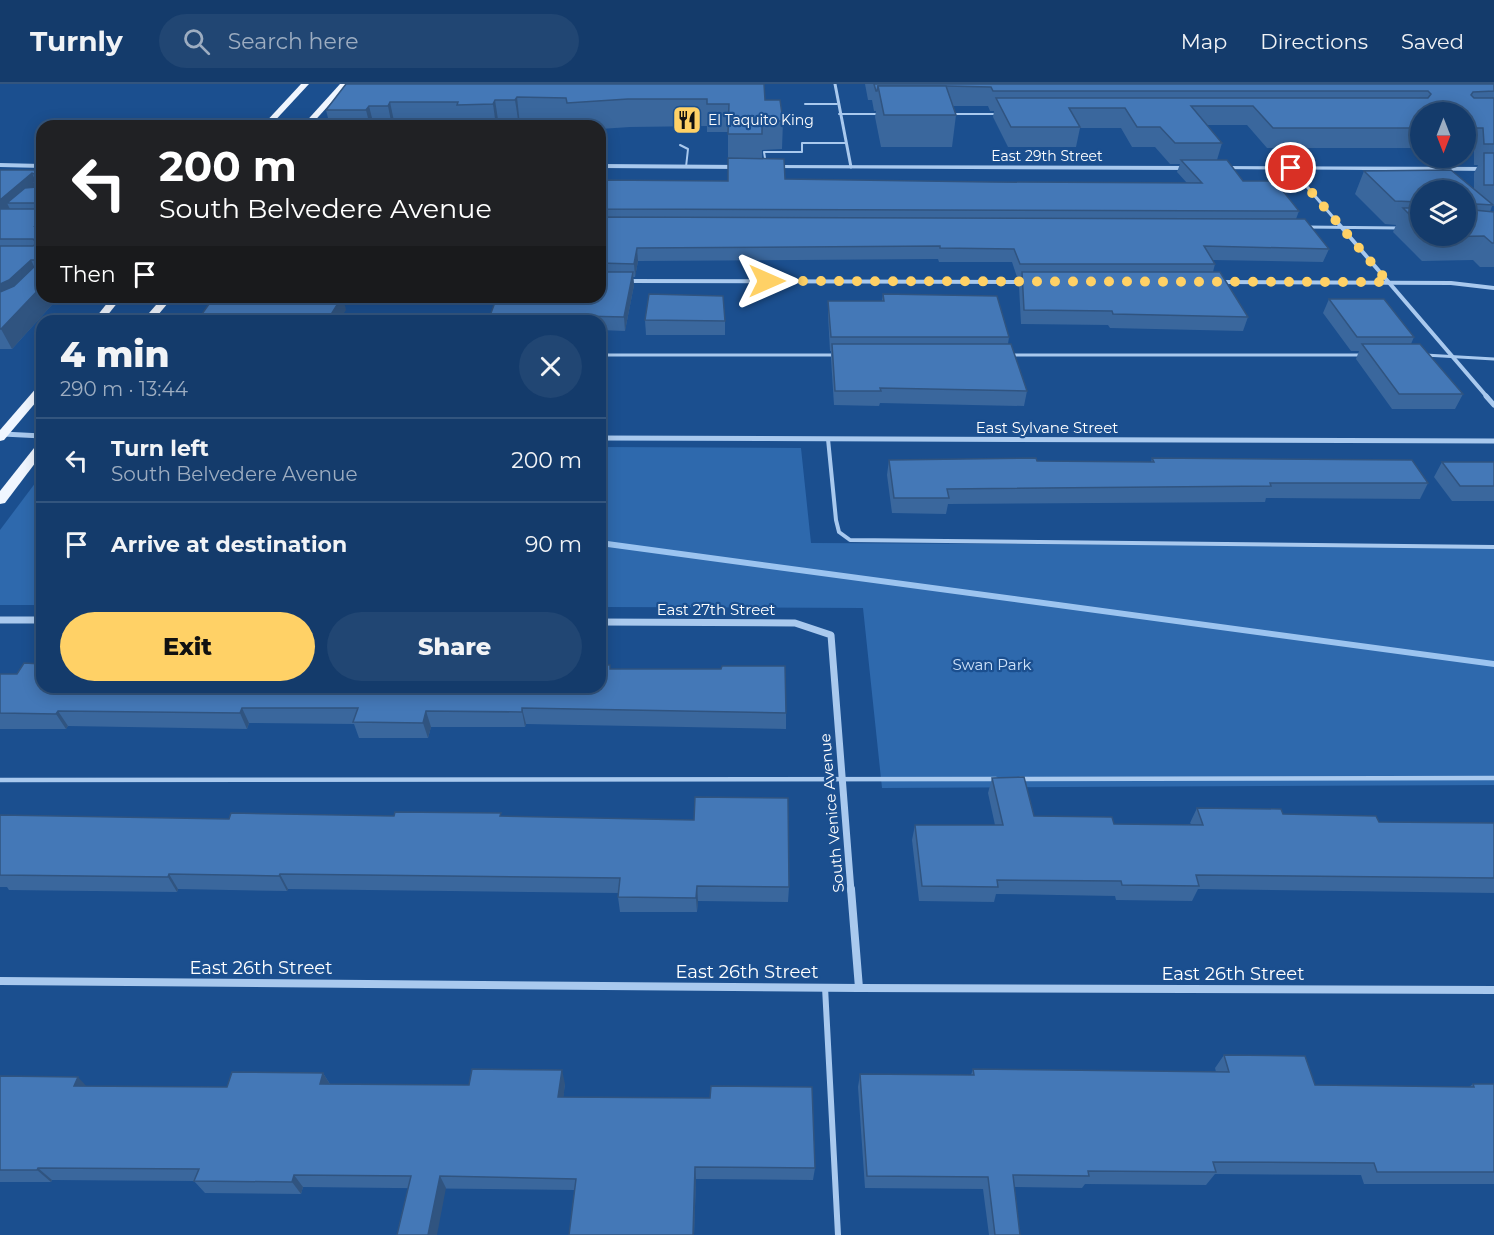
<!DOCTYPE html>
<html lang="en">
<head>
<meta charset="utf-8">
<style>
	:root { --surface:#143b6b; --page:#214673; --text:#f1f3f6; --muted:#9dadc1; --line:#33557e; --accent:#ffd166 }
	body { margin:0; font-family:Montserrat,sans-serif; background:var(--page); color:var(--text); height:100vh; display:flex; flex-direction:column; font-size:22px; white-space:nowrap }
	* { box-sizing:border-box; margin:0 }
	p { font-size:20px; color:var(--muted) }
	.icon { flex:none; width:33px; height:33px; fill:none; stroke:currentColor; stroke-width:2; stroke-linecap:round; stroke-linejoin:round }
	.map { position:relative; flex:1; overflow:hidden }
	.sheet { position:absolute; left:36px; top:231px; width:570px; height:378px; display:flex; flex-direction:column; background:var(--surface); border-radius:18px; box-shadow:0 3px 15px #0003,0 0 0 2px var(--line) }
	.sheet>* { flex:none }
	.banner { position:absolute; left:36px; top:36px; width:570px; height:183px; border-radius:18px; box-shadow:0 3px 15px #0003,0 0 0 2px var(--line); background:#202124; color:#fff; overflow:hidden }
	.needle { width:39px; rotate:180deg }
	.fabs { position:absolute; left:1410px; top:18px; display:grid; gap:12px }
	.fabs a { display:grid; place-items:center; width:66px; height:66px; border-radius:50%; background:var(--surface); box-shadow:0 3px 15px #0003,0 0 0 2px var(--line); font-size:30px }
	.pin { position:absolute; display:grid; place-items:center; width:51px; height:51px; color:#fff; margin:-26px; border:3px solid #fff; border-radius:50%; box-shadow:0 2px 6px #0007 }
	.me { position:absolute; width:66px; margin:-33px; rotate:90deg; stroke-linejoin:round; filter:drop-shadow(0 0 4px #0008) }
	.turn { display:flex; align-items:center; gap:21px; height:126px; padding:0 24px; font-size:27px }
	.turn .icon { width:78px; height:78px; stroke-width:2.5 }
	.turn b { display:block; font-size:42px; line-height:51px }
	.then { display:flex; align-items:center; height:57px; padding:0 24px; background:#0003; gap:12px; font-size:22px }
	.round { display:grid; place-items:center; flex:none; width:63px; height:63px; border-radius:32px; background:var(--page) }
	.headline { display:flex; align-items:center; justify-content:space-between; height:102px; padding:0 24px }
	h1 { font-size:36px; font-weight:800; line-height:45px }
	.cta { display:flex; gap:12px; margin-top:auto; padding:12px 24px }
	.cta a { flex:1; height:69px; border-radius:36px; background:var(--accent); color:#111; font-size:24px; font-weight:800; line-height:69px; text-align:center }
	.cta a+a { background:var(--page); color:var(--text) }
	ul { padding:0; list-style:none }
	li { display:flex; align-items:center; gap:18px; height:84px; padding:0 24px; border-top:2px solid var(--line) }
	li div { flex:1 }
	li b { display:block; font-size:22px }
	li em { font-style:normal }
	header { display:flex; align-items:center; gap:36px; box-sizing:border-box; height:84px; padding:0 30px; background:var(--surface); border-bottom:2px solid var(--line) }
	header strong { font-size:28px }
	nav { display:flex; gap:33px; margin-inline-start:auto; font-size:21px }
	.search { width:420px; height:54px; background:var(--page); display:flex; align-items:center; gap:15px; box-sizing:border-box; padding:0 21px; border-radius:33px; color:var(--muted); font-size:22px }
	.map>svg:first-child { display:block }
	.green { fill:#2e69ad }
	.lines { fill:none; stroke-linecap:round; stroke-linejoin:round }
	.stream { fill:#9cc4f0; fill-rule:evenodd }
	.service-far4 { stroke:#a9c9ee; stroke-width:2 }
	.service-far3 { stroke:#a9c9ee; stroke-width:3 }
	.service-far2 { stroke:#a9c9ee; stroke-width:4 }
	.service-far1 { stroke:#a9c9ee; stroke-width:4.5 }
	.service { stroke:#a9c9ee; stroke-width:6 }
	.minor-far4 { stroke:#a9c9ee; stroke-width:3 }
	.minor-far3 { stroke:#a9c9ee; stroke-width:4 }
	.minor-far2 { stroke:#a9c9ee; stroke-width:5 }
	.minor-far1 { stroke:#a9c9ee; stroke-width:7 }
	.minor { stroke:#a9c9ee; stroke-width:8 }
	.tertiary { fill:#a9c9ee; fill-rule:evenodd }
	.primary { fill:#f0f6ff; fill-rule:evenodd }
	.wall { fill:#3a679d; fill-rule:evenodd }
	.shaded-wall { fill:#305480 }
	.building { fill:#4478b7; stroke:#305480; stroke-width:1.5 }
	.route { stroke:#ffd166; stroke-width:10; stroke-dasharray:0 18 }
	.labels { text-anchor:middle; stroke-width:4.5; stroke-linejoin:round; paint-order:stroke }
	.far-poi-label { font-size:14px; fill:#fff; stroke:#1b4f8f; text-anchor:start }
	.far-street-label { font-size:14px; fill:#fff; stroke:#1b4f8f }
	.street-label { font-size:15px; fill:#fff; stroke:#1b4f8f }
	.park-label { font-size:15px; fill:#cfe3fa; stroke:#1b4f8f }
	.near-street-label { font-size:18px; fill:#fff; stroke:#1b4f8f }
</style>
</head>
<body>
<header>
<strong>Turnly</strong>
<div class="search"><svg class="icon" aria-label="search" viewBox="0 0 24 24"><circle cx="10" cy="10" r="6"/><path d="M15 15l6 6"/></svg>Search here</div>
<nav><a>Map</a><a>Directions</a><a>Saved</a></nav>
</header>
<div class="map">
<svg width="1494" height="1151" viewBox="0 0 1494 1151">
	<rect width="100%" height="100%" fill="#1b4f8f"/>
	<g class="green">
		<path d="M600,363L801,364L811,459L1494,462V701L882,704L863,524L600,523Z"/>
		<path d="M42,390V521H0V446Z"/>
	</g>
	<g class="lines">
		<path class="stream" d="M600,456L1494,577V583L600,462Z"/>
		<g class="service-far4">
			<path d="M805,20H837"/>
			<path d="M839,30H881"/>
			<path d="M952,30H998"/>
			<path d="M680,61L688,65L686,83"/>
			<path d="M766,80L764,68H802V59H846"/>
		</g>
		<g class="service-far3">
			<path d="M1306,143L1400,144"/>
			<path d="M600,271H837"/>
			<path d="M1011,271H1362"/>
			<path d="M1425,271L1494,275"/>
		</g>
		<path class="service-far2" d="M828,355L836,436L839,448L850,456L1494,463"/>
		<g class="service-far1">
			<path d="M1020,695L1494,694"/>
			<path d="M0,696L996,695"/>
		</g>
		<path class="service" d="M825,903L838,1151"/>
		<g class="minor-far4">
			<path d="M835,0L851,83"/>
			<path d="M1291,84L1338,139"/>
		</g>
		<g class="minor-far3">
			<path d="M1337,138L1488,314"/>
			<path d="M628,197L1026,198"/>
			<path d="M1219,198L1451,199L1494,204"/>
		</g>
		<g class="minor-far2">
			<path d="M1486,312L1494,321"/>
			<path d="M3,350L42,352"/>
			<path d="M600,354L1494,357"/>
		</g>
		<g class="minor-far1">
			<path d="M0,536H42"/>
			<path d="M600,538L795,539L831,551L851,807"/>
		</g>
		<g class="minor">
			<path d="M851,805L859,904"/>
			<path d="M0,897L859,904L1494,906"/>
		</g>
		<g class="tertiary">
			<path d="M0,79L42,80V84L0,83Z"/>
			<path d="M600,80L741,81L744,83L741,85L600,84Z"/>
			<path d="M771,81L1191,82L1194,84L1191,86L769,84L768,83Z"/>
			<path d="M1221,82L1494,83V87L1219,85V83Z"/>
		</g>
		<g class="primary">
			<path d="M301,0H309L270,42H262Z"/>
			<path d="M340,0H348L310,42H302Z"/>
			<path d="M112,213H122L103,237H93Z"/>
			<path d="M163,213H173L153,237H142Z"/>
			<path d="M42,301V311L4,356L0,357V346L38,302Z"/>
			<path d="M42,358V370L5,419L0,420V407L38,359Z"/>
		</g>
	</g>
	<g class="wall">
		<path d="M346,0L765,16L783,37L782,65L762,66V75L785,95L990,98L1187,99L1177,88L1180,80H1170L1155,63H1132L1121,44H1080L1076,63H1008L993,33L994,27H990L988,22H953L956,31L952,63H881L875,33L876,27H874L872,16H868L865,0H1494V122H1492L1490,128H1494V183H1480L1473,176L1422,177L1393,148L1396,141L1385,140L1355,110L1364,87L1474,106V89L1478,81H1474V64H1466V28H1420V64H1267L1247,41H1207L1222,59L1217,76L1243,97L1299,127L1296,135L1329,165L1323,178L1212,176L1215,180L1213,188L1248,233L1243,247L1110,244L1108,241L1021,240L1019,202L1021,193H1017L1012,178H939L938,175L638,177L635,193H633L634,201L625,247L600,246V237H488L600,213V96L728,97V48H707V42L630,43L600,45V42H569V41H520V42H330L326,26ZM1420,106H1466V152H1420Z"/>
		<path d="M0,86H42V213H59L12,265H0Z"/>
		<path d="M883,210L1009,253L1008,260L1027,307L1024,322L880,319L879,322L834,321L831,275V267H830L828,231V217H882Z"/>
		<path d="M1329,215L1414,253L1411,260L1463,310L1455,325H1392L1356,275L1359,267H1351L1323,229Z"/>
		<path d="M645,236L725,237V251H646Z"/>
		<path d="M1152,374L1428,399L1420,415L1266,414L1265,418L948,420L946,430L892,429L887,391L889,376L1151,378Z"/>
		<path d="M1442,378H1494V417H1452L1434,393Z"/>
		<path d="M611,585L786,629V645L526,640L525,643H431L428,654H359L354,640L249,639L247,645L68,642L66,645H0V590L42,603Z"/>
		<path d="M992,694L1034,732L1114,740H1191L1190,739L1197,724L1379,738L1494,739V809L1198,805L1192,817L1116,816L1115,812L996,810L994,818L919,817L912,756L915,741H995L988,709Z"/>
		<path d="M501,729V732L789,803L788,818L698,817L697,828H620L618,813V809L288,805L287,807L178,805L177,808L9,806L7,803H0V731L229,735L394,732Z"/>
		<path d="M1224,971L1315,1001L1469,1003L1473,1000H1494V1100H1364L1361,1091L1215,1090L1206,1101L1085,1100L1082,1104L1014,1103L1020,1151H989L983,1105L865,1104L858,1003L860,990L971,991L973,985L1216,988L1215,984Z"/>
		<path d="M323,989L330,1000L469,1001L565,1000L563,1013L815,1084L813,1096L696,1095L694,1151H569L575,1106L303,1103L301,1110L205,1109L194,1097L52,1096L51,1098H0V992L86,1002L227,1003Z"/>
	</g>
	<g class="shaded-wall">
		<path d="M517,13L520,41V42H519L515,16Z"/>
		<path d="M495,16L499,42H496L493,20Z"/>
		<path d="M390,18L395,42H392L388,22Z"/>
		<path d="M369,22L374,42H370L366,26Z"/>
		<path d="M32,89L40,107L36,99L33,97L38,109L7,119L13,131L0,135V116Z"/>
		<path d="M42,136V157L35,142Z"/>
		<path d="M637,164L638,177L635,193L634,180Z"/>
		<path d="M31,176L40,195L0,225V200Z"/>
		<path d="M633,188L634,201L625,247L624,233Z"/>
		<path d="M42,202V213H59L12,265L1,245Z"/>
		<path d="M342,213H343L346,226L339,237H327Z"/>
		<path d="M242,624L249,639L247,645L240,629Z"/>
		<path d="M522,624L526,640L525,643L522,628Z"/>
		<path d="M58,627L68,642L66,645L56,630Z"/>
		<path d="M426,627L431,643L428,654L423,639Z"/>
		<path d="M169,790L178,805L177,808L168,793Z"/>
		<path d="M280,790L288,805L287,807L279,792Z"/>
		<path d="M697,802L698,817L697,828L696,814Z"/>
		<path d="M562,986L565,1000L562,1026L558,1013Z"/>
		<path d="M323,989L331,1002L320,1000Z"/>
		<path d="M78,993L90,1006L74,1002Z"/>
		<path d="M695,1083L696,1095L694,1151H693Z"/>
		<path d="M38,1084L52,1096L51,1098L37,1086Z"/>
		<path d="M294,1091L303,1103L301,1110L292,1098Z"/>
		<path d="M440,1092L446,1104L437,1151H428Z"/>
	</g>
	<g class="building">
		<path d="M346,0H764L765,16H780L783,37H762V50H728L729,20H707V15H628L567,19L566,14L517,13L515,16H495L493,20L457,21L458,18H390L388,22H369L366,26H326Z"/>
		<path d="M874,0H1494V7L1473,8L1471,11L1474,14H1494V60H1484L1483,44H1466V28H1420V44H1273L1253,22H1191L1222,59H1175L1160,43H1137L1125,24H1069L1080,43H1011L996,14H1428L1431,10L1428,7H993L991,3L946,2H878L877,7H876Z"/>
		<path d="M878,2H946L956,31H884Z"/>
		<rect x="1484" y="69" width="10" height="32"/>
		<path d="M728,74L784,75L785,95L990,98L1202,99L1181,76H1227L1243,97H1275L1299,127L600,125V96L728,97Z"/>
		<path d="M0,86H42V136L35,142H42V202L1,245H0V208L14,202L36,181V176H31L9,196L0,200V162H33L37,159L33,155H0V125H36L37,121L34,119H7L25,104L36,103V99L33,97L37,91L32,89L0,116Z"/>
		<path d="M1451,86L1493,121L1476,120L1473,123L1474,126L1494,128V159H1492L1484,152L1433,153L1431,152H1466V106H1420V118L1395,117L1364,87Z"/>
		<path d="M1403,124H1420V141Z"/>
		<path d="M600,133L1305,135L1329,165L1204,162L1215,180H1020L1014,165L940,164V162L637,164L634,180L600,179Z"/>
		<path d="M600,188H633L624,233L580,232L578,237H488L497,213H600Z"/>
		<path d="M1022,188H1220L1248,233L1113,230L1112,227L1024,226Z"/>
		<path d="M649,210L723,212L725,237L645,236Z"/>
		<path d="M883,210L997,212L1009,253H831L828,217H884Z"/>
		<path d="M214,213L280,214L342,213L327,237H197Z"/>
		<path d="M1329,215H1384L1414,253H1357Z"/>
		<path d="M832,260H1011L1027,307L880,304L881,307H835Z"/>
		<path d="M1362,260H1420L1463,310H1399Z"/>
		<path d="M1036,374L1037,377L1154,378L1152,374L1412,376L1428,399H1270L1271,402L947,405L949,414H894L889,376Z"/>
		<path d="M1442,378H1494V402H1460Z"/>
		<path d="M24,579L42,580V603H600V581H610V585H721L722,582H785L786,629L522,624V628L426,627L423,639L353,638L358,624H242L240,629L58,627L56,630L0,629V590H17Z"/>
		<path d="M1024,693L1034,732L1112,733L1114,740L1203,741L1197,724L1281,725L1283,730L1376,732L1379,738L1494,739V794L1196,791L1199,802L1122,801L1121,797L997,796L998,803L922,802L915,741H1003L992,694Z"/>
		<path d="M695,713L788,714L789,803L697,802L696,814L618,813L620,794L280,790L279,792L169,790L168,793L0,791V731L229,735L231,729L394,732L395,728L501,729L500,732L694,736Z"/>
		<path d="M1224,971L1305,972L1315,1001L1474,1003L1473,1000H1494V1088H1377L1374,1079L1213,1078L1216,1088L1088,1087L1089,1092L1013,1091L1020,1151H995L988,1093L867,1092L860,990L974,991L973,985L1229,988Z"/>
		<path d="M472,985L562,986L558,1013L710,1014L711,1002L812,1003L815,1084L695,1083L693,1151H569L576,1095L440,1092L428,1151H397L411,1092L294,1091L292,1098L194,1097L199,1085L38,1084L37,1086H0V992L78,993L74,1002L227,1003L232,988L323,989L320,1000L469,1001Z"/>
	</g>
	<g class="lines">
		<path class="route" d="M767,197L1388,198L1291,84"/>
	</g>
	<defs>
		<g id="restaurant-square" transform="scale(1.5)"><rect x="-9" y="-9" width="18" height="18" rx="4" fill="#ffd166" stroke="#1b4f8f"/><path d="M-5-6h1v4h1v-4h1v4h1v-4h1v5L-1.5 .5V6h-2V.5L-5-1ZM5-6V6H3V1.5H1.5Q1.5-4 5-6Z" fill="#111"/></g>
	</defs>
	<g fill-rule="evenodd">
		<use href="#restaurant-square" x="687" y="36"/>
	</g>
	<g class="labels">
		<g class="far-poi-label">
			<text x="708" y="41">El Taquito King</text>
		</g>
		<g class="far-street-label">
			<text x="1047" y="77">East 29th Street</text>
		</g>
		<g class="street-label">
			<text x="1047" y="349">East Sylvane Street</text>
			<text x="716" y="531">East 27th Street</text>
			<text transform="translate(832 729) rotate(-95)" y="5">South Venice Avenue</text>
		</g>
		<g class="park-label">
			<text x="992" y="586">Swan Park</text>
		</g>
		<g class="near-street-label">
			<text x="261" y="890">East 26th Street</text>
			<text x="747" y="894">East 26th Street</text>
			<text x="1233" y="896">East 26th Street</text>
		</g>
	</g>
</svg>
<div class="fabs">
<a><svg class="needle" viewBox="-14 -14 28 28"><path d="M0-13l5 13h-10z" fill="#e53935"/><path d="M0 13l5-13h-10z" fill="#9dadc1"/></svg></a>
<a><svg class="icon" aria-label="layers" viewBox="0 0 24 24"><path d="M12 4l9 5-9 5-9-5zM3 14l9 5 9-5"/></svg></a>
</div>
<div class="pin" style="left:1291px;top:84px;background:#d93025"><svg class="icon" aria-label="arrive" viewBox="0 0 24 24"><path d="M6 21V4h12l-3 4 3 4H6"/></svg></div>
<svg class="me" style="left:767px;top:197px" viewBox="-20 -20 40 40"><path d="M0-17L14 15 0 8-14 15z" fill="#ffd166" stroke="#fff" stroke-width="4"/></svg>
<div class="banner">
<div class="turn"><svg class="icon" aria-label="left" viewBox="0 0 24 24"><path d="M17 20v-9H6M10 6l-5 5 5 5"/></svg><div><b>200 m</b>South Belvedere Avenue</div></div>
<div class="then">Then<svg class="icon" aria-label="arrive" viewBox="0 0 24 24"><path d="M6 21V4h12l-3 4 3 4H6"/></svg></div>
</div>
<section class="sheet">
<div class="headline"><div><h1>4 min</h1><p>290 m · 13:44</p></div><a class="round"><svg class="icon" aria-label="close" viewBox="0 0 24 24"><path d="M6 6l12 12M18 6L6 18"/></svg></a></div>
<ul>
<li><svg class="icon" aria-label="left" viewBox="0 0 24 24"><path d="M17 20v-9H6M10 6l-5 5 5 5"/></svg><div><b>Turn left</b><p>South Belvedere Avenue</p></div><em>200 m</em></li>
<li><svg class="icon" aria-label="arrive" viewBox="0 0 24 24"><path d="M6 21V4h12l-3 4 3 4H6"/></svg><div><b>Arrive at destination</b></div><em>90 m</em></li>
</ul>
<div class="cta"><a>Exit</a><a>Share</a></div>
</section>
</div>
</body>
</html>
